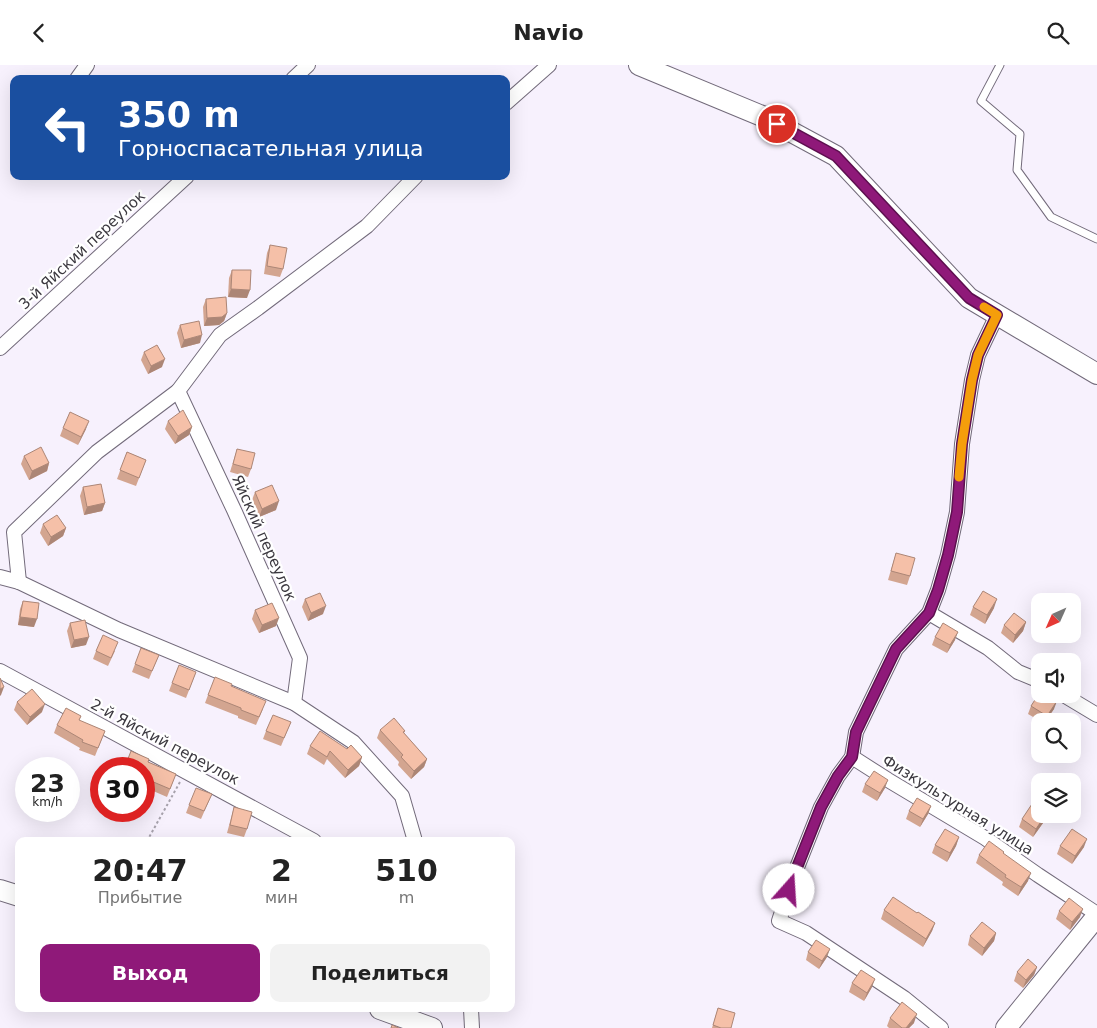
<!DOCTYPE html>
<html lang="ru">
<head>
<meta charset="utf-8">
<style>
	:root { --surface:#fff; --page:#f2f2f2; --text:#222; --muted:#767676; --accent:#8f1979 }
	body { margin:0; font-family:"DejaVu Sans",sans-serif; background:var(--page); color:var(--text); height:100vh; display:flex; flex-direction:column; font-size:19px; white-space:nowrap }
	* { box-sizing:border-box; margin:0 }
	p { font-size:16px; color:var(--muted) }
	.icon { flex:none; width:28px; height:28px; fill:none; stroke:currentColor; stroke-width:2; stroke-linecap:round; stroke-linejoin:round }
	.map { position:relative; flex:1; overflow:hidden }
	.details { position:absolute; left:15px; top:772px; width:500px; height:175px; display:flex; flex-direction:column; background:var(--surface); border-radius:10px; box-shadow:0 5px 20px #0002 }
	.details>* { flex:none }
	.guide { position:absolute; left:10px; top:10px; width:500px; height:105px; border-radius:10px; box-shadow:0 5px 20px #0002; background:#1a4fa0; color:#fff; overflow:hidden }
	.needle { width:32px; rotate:225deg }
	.buttons { position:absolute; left:1031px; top:528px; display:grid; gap:10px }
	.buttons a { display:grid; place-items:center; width:50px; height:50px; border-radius:10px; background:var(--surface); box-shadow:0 5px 20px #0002; font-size:25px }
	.speed { position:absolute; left:15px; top:692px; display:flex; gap:10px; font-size:25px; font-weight:700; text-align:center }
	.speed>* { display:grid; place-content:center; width:65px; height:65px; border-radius:50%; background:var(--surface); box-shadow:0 5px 20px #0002; line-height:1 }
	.speed small { font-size:12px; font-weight:400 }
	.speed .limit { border:8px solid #d22; background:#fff; color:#111 }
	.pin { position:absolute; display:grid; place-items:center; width:42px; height:42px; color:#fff; margin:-21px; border:2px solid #fff; border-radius:50%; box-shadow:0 1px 5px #0007 }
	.me { position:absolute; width:55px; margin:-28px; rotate:19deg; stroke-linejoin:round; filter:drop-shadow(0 0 4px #0008) }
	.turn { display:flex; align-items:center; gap:18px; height:105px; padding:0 25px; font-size:22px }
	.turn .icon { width:65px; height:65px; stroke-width:2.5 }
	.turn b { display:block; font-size:35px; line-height:42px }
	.eta { display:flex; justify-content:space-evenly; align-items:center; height:85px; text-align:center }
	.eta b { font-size:30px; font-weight:600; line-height:35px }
	.cta { display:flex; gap:10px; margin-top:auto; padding:10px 25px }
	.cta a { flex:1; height:58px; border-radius:10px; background:var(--accent); color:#fff; font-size:20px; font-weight:600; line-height:58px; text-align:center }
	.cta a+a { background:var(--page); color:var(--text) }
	header { display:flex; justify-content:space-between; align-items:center; height:65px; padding:0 25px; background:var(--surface); font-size:22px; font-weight:600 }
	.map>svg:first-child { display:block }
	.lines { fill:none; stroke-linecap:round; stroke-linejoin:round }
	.lane-casing { stroke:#726a7a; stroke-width:9 }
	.street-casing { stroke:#726a7a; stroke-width:16 }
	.secondary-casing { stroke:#726a7a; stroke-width:22 }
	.path { stroke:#a7a2ac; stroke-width:2; stroke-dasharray:2.5 2.5; stroke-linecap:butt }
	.lane { stroke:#fff; stroke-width:7 }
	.street { stroke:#fff; stroke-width:14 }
	.secondary { stroke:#fff; stroke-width:20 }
	.wall { fill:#d3a590 }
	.shaded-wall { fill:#ac8676 }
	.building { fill:#f5c0a8; stroke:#ac8676 }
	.route-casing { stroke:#5d104f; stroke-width:12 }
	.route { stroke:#8f1979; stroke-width:9 }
	.slow { stroke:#f59e0b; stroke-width:9 }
	.labels { text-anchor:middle; stroke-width:4.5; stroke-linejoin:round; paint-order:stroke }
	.street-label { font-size:15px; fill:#3b383f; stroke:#fff }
</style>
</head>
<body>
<header><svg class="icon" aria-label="back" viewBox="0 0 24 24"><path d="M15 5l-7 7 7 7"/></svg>Navio<svg class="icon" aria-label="search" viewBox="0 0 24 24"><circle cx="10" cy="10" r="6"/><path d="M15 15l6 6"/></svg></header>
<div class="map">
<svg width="1097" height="963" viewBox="0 0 1097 963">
	<rect width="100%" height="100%" fill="#f7f1fd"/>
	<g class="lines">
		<g class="lane-casing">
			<path id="lane" d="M1000,0L981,36L1020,69L1017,105L1051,152L1097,174"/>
		</g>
		<g class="street-casing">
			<g id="street">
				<path d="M77,14L87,0"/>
				<path d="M293,14L308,0"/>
				<path d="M506,38L549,0"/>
				<path d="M0,283L187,111"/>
				<path d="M0,512L19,517L119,565L294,638L353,677L402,731L415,776"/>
				<path d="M19,517L14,467L97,387L178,326"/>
				<path d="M929,548L988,583L1018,607L1040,616"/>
				<path d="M0,606L314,776"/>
				<path d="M1062,629L1097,650"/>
				<path d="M294,638L300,593L234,445L178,326L220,270L258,243L367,161L416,111"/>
				<path d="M852,692L888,715L985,773L1038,810L1097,849"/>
				<path d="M471,944L472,963"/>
				<path d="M941,963L904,933L806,868L779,856L794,810L821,742L838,711L852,692L856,667L896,584L929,548L938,525L948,490L957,447L962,379L972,315L978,290L997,250"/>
			</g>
		</g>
		<g class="secondary-casing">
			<g id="secondary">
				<path d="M639,0L762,51L836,91L969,233L1097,309"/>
				<path d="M0,825L19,831"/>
				<path d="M380,944L432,963"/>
				<path d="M1006,963L1097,851"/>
			</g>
		</g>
		<path class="path" d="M147,776L180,717"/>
		<use href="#lane" class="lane"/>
		<use href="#street" class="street"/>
		<use href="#secondary" class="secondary"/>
	</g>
	<g class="wall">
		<path d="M270,180L283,204L280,212L264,209L267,188Z"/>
		<path d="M232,205L247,233L228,232L229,213Z"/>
		<path d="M206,234L227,248L224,256L219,260L204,261L203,242Z"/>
		<path d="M180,260L200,278L181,283L177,268Z"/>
		<path d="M144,287L162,302L148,309L141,295Z"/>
		<path d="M168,356L192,362L189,370L175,379L165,364Z"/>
		<path d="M63,363L86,364L78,380L60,371Z"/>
		<path d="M237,384L251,404L248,412L230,407Z"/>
		<path d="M127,387L146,395L136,421L117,414Z"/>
		<path d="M24,391L49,398L47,406L29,415L21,399Z"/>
		<path d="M83,422L105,438L102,446L84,450L80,431Z"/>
		<path d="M255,427L276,445L259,452L252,435Z"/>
		<path d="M43,459L66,463L63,471L48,481L40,468Z"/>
		<path d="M896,488L910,511L907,520L888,515Z"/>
		<path d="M305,534L323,549L308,556L302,542Z"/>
		<path d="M23,536L34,562L18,560L20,544Z"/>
		<path d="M973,542L994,543L985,559L970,550Z"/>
		<path d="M255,545L276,561L259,568L252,554Z"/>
		<path d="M1026,557L1023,566L1013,578L1001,568L1004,560Z"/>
		<path d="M70,558L86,580L71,583L67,566Z"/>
		<path d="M935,572L955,575L947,588L932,580Z"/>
		<path d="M96,586H115L108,601L93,594Z"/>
		<path d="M159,590L149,614L132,607L135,599Z"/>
		<path d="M196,607L186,633L169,626L172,618Z"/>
		<path d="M231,621L263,644L256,660L238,653V651L205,638L208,630Z"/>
		<path d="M17,637L42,647L27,660L14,645Z"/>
		<path d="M1031,641L1054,644L1046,656H1040L1028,649Z"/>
		<path d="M81,651L79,656L105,666L95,691L79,685L80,683L54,668L57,660Z"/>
		<path d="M291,657L281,681L263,674L266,666Z"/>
		<path d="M380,665L405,666L404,668L427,694L424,702L411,714L398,700L399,697L377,673Z"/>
		<path d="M310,681L347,684L362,692L359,701L345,713L327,694L324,700L307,689Z"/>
		<path d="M148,697L176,709L167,732L144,722V704Z"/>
		<path d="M865,719L885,723L877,736L862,727Z"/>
		<path d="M212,729L201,754L186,748L189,740Z"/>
		<path d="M931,741L928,749L920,762L906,754L909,746Z"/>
		<path d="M234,742L247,764L244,772L227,768Z"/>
		<path d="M1046,749L1043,758L1033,772L1019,762L1022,754Z"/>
		<path d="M959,772L956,781L947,797L932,788L935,780Z"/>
		<path d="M1060,781L1084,782L1072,799L1057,789Z"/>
		<path d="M1003,788L1028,816L1018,831L1002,820L1003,817L976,798L979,790Z"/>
		<path d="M884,845L917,848L935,858L932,866L923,882L881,854Z"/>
		<path d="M1059,846L1080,852L1070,865L1056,854Z"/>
		<path d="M996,868L994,876L982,891L968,880L970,871Z"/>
		<path d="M808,887L827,892L819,904L806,895Z"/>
		<path d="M1037,902L1034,910L1023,923L1014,916L1017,907Z"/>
		<path d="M852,918L872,922L864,936L849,927Z"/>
		<path d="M718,943L731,963H712Z"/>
		<path d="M890,953L914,958L909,963H889L887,961Z"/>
	</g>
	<g class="shaded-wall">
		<path d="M231,224L250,225L247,233L228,232Z"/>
		<path d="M227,248L224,256L219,260L204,261L207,253Z"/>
		<path d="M202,270L200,278L181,283L184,275Z"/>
		<path d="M165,294L162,302L148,309L151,301Z"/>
		<path d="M89,356L86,364L78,380L81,372Z"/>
		<path d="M192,362L189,370L175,379L178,371Z"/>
		<path d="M49,398L47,406L29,415L32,406Z"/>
		<path d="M279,436L276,445L259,452L262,444Z"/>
		<path d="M105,438L102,446L84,450L87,442Z"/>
		<path d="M66,463L63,471L48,481L51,472Z"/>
		<path d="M997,534L994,543L985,559L987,550Z"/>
		<path d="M326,541L323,549L308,556L311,548Z"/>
		<path d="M20,552L37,554L34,562L18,560Z"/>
		<path d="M279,553L276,561L259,568L262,560Z"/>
		<path d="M1026,557L1023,566L1013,578L1015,570Z"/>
		<path d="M958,567L955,575L947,588L950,580Z"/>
		<path d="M89,572L86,580L71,583L74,575Z"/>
		<path d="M4,622L1,630L0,631V624Z"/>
		<path d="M1057,636L1054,644L1045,656L1047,651Z"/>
		<path d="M45,639L42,647L27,660L30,652Z"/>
		<path d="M362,692L359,701L345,713L348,705Z"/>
		<path d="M427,694L424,702L411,714L414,706Z"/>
		<path d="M888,715L885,723L877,736L880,728Z"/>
		<path d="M931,741L928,749L920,762L923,754Z"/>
		<path d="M1046,749L1043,758L1033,772L1036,764Z"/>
		<path d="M959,772L956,781L947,797L950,788Z"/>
		<path d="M1087,774L1084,782L1072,799L1075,791Z"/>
		<path d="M1031,808L1028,816L1018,831L1021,822Z"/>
		<path d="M1083,844L1080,852L1070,865L1072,857Z"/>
		<path d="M935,858L932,866L923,882L926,874Z"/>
		<path d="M996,868L994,876L982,891L984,883Z"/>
		<path d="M830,884L827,892L819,904L822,896Z"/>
		<path d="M1037,902L1034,910L1023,923L1026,915Z"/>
		<path d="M875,914L872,922L864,936L867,928Z"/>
		<path d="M917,949L914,958L909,963H906Z"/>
	</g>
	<g class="building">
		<path d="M270,180L287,183L283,204L267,201Z"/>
		<path d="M232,205H251L250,225L231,224Z"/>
		<path d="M226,232L227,248L222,252L207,253L206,234Z"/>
		<path d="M199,256L202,270L184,275L180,260Z"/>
		<path d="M157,280L165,294L151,301L144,287Z"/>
		<path d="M183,345L192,362L178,371L168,356Z"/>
		<path d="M70,347L89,356L81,372L63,363Z"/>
		<path d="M41,382L49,398L32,406L24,391Z"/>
		<path d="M237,384L255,388L251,404L233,399Z"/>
		<path d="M127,387L146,395L139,413L120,405Z"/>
		<path d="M101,419L105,438L87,442L83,422Z"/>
		<path d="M272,420L279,436L262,444L255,427Z"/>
		<path d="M57,450L66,463L51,472L43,459Z"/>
		<path d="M896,488L915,493L910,511L891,506Z"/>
		<path d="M983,526L997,534L987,550L973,542Z"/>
		<path d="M320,528L326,541L311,548L305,534Z"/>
		<path d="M23,536L39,538L37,554L20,552Z"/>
		<path d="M272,538L279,553L262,560L255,545Z"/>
		<path d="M1014,548L1026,557L1015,570L1004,560Z"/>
		<path d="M85,555L89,572L74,575L70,558Z"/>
		<path d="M943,558L958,567L950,580L935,572Z"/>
		<path d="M103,570L118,577L111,593L96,586Z"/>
		<path d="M141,583L159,590L152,606L135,599Z"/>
		<path d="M179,600L196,607L189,625L172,618Z"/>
		<path d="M215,612L232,619L231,621L266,636L259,652L241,645V643L208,630Z"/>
		<path d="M0,613L4,622L0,624Z"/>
		<path d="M32,624L45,639L30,652L17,637Z"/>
		<path d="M1040,627V629H1046L1057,636L1047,651L1031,641Z"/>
		<path d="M66,643L81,651L79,655L105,666L98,683L82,677L83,675L57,660Z"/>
		<path d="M273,650L291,657L284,673L266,666Z"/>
		<path d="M394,653L405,666L403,667L427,694L414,706L401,692L403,690L380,665Z"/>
		<path d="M320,666L347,684L351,680L362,692L348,705L330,686L327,692L310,681Z"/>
		<path d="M131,686L149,694L148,697L176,709L170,724L144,713V704H124Z"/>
		<path d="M874,706L888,715L880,728L865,719Z"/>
		<path d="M196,723L212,729L204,746L189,740Z"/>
		<path d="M917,733L931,741L923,754L909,746Z"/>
		<path d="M1032,739L1040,745V749H1046L1036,764L1022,754Z"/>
		<path d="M234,742L252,747L247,764L230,760Z"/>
		<path d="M945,764L959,772L950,788L935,780Z"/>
		<path d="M1072,764L1087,774L1075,791L1060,781Z"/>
		<path d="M989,776L1004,787L1003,788L1031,808L1021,822L1005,812L1006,810L979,790Z"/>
		<path d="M893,832L917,848L918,847L935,858L926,874L884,845Z"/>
		<path d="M1069,833L1083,844L1072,857L1059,846Z"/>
		<path d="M982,857L996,868L984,883L970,871Z"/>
		<path d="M816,875L830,884L822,896L808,887Z"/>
		<path d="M1028,894L1037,902L1026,915L1017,907Z"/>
		<path d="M861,905L875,914L867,928L852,918Z"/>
		<path d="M902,937L917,949L906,963H902L890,953Z"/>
		<path d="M718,943L735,948L731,963H721L713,960Z"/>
		<path d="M392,960L399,963H391Z"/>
	</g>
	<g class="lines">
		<g class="route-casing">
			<path id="route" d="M777,59L836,91L969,233L997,250L978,290L972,315L962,379L957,447L948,490L938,525L929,548L896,584L856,667L852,692L838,711L821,742L794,810L789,825"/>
		</g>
		<use href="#route" class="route"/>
		<path class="slow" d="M959,412L962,379L972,315L978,290L997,250L984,242"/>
	</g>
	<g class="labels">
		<g class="street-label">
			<text transform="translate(82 185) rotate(-43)" y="5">3-й Яйский переулок</text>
			<text transform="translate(264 473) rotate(66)" y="5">Яйский переулок</text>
			<text transform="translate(165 677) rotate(28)" y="5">2-й Яйский переулок</text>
			<text transform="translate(958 740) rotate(32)" y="5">Физкультурная улица</text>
		</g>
	</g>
</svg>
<div class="buttons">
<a><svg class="needle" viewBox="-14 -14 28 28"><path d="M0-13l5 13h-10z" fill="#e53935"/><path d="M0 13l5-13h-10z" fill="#767676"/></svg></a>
<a><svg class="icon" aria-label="sound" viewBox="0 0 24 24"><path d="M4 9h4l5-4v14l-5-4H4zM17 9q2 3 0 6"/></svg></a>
<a><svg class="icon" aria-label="search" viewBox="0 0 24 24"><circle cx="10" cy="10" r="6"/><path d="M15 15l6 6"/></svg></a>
<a><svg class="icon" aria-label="layers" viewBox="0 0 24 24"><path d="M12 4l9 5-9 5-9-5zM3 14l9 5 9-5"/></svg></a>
</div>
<div class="speed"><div>23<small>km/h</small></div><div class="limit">30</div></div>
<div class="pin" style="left:777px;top:59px;background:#d93025"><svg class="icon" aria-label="arrive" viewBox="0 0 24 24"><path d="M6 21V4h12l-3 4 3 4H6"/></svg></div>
<svg class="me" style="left:789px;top:825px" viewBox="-20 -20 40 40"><circle r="19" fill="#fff"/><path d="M0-13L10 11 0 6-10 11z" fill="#8f1979"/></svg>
<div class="guide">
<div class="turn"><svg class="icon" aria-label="left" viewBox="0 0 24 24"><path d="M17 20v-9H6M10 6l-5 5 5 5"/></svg><div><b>350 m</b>Горноспасательная улица</div></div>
</div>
<section class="details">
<div class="eta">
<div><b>20:47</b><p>Прибытие</p></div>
<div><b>2</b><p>мин</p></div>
<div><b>510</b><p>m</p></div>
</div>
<div class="cta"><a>Выход</a><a>Поделиться</a></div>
</section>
</div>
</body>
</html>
